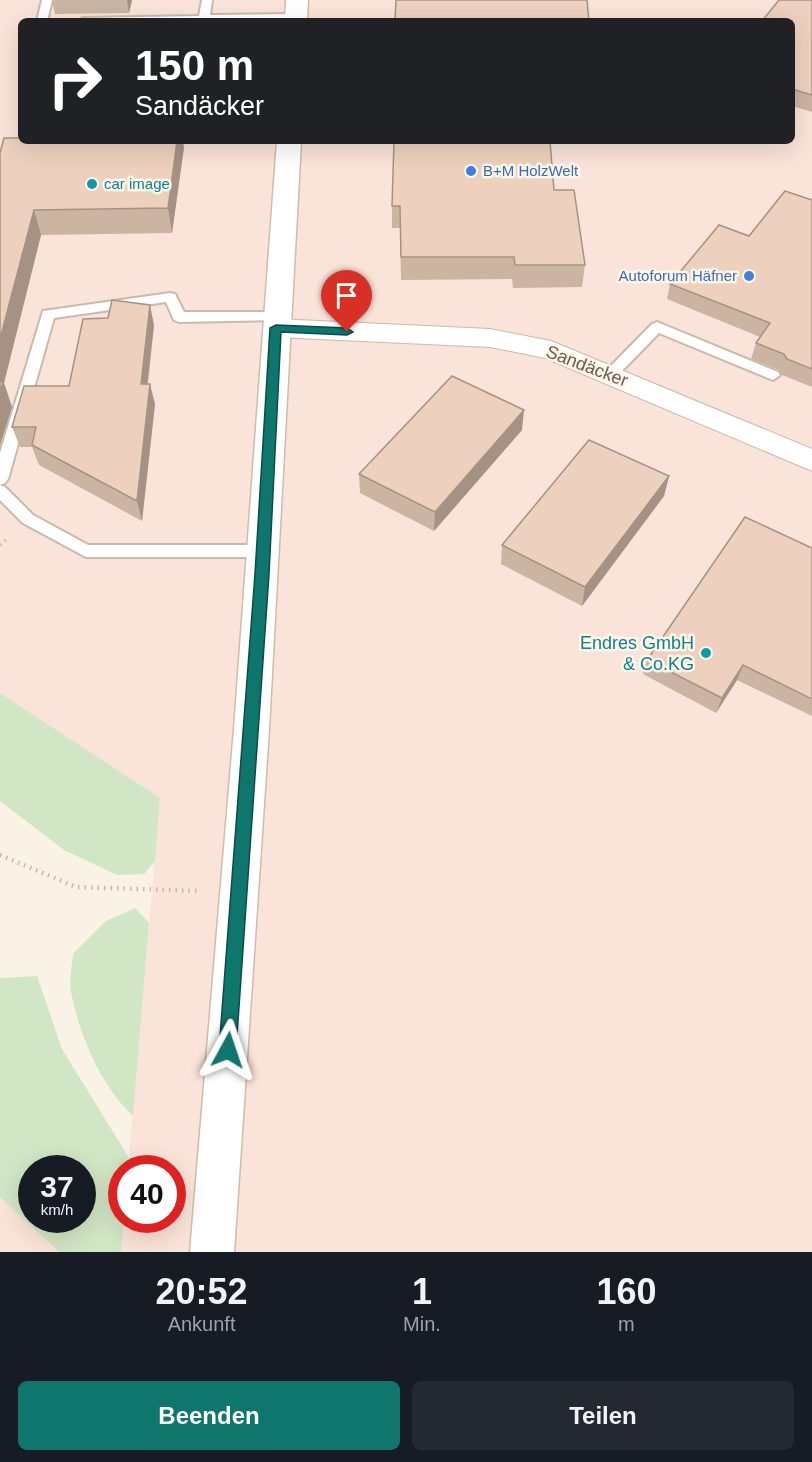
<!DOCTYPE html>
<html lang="de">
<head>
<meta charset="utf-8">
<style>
	:root { --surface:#171b24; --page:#242831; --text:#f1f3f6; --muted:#9ea1a6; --accent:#0f766e }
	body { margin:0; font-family:Helvetica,sans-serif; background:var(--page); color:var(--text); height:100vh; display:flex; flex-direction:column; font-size:22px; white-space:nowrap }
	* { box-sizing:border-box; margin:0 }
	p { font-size:20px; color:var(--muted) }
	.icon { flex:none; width:33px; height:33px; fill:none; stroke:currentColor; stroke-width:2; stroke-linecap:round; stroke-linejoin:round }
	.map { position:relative; height:1252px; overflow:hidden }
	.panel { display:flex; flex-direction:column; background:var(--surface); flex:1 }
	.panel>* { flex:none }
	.guide { position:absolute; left:18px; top:18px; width:777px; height:126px; border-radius:9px; box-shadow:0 6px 24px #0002; background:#202124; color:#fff; overflow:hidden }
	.speed { position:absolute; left:18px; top:1155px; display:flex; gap:12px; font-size:30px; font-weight:700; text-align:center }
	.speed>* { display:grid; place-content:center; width:78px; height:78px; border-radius:50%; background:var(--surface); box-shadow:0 6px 24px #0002; line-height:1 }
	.speed small { font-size:15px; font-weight:400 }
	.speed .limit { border:9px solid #d22; background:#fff; color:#111 }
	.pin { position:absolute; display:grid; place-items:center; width:51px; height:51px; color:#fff; margin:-62px -26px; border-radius:50% 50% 50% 0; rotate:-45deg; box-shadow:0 0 6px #0007 }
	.pin .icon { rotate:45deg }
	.me { position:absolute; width:66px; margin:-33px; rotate:5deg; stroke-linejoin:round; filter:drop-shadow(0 0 4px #0008) }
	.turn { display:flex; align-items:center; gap:21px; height:126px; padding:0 18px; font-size:27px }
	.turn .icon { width:78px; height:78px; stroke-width:2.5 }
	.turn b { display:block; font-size:42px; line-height:51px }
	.eta { display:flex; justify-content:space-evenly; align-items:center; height:102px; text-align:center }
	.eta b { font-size:36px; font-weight:700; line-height:42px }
	.cta { display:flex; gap:12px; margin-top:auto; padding:12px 18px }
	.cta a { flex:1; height:69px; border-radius:9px; background:var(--accent); color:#fff; font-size:24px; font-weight:700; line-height:69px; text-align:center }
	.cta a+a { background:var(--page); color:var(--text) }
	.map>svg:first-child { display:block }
	.commercial { fill:#fae3d8; fill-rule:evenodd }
	.green { fill:#d1e6c4; fill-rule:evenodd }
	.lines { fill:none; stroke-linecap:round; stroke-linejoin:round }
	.lane-casing { stroke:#cabaab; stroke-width:4 }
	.street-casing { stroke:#cabaab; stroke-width:2 }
	.secondary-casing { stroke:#cfbcac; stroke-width:3 }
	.path-far1 { stroke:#d2b5a1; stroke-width:4; stroke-dasharray:1.5 4.5; stroke-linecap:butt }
	.path { stroke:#d2b5a1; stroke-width:4.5; stroke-dasharray:1.5 5; stroke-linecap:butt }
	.lane { fill:#fff; fill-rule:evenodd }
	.street { fill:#fff; fill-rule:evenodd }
	.secondary { fill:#fff; fill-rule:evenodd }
	.wall { fill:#ccb4a3 }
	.shaded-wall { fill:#a69285 }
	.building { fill:#edd1be; stroke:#a69285; stroke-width:1.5 }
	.route { fill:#0f766e; stroke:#0a4d48; stroke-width:1.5 }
	.shop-dot { fill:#3f7fe0; stroke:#fdf6e9; stroke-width:2 }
	.culture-dot { fill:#0f9aa8; stroke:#fdf6e9; stroke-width:2 }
	.labels { text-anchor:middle; stroke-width:5; stroke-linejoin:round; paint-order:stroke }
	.far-shop-label { font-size:15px; fill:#366cbe; stroke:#fdf6e9; text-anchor:start }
	.far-culture-label { font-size:15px; fill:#0d838f; stroke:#fdf6e9; text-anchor:start }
	.street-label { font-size:18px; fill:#70594c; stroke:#fdf6e9 }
	.culture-label { font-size:18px; fill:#0d838f; stroke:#fdf6e9; text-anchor:end }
</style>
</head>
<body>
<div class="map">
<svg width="812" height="1252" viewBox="0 0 812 1252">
	<rect width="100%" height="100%" fill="#faf2e4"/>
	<g class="commercial">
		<path d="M0,0H812V1252H121L124,1220H172V1168H128L160,798L0,693ZM21,21H792V141H21Z"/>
		<path d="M0,1197L59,1252H0Z"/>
	</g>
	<g class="green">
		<path d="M0,693L160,798L155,861L144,874L117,875L64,850L0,801Z"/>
		<path d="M135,908L149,923L133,1116C100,1084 80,1037 71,992C69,980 72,966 73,954L106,921Z"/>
		<path d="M37,976L62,1049L129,1158L128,1168H122V1220H124L121,1252H59L0,1197V978ZM82,1168V1220H32V1168Z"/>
	</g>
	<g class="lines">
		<g class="lane-casing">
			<g id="lane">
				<path d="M42,0H52L47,21H37Z"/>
				<path d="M202,0H212L210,15L296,14L301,17L296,20L78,21L83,18L199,16Z"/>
				<path d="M170,293L175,294L184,312H276L283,316L276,320L179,322L174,320L166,302L54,318L8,479L5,483L0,485V453L43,311Z"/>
				<path d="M657,322L778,372L780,375L773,380L768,378L659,333L616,377H606L604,374L606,371L652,324Z"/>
				<path d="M0,485L5,487L33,515L88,545H264L270,547L272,551L270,555L264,557H86L23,523L0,500Z"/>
			</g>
		</g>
		<g class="street-casing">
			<path id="street" d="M276,319L490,329L551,341L812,449V471L545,358L490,347L276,337L267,334L263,328L267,322Z"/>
		</g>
		<g class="secondary-casing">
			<g id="secondary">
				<path d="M286,0H308L307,21H285Z"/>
				<path d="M277,141H301L269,729L234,1252H190L234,729Z"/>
			</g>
		</g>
		<path class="path-far1" d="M0,545L8,538"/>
		<path class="path" d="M0,855L76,887L201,891"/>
		<use href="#lane" class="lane"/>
		<use href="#street" class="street"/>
		<use href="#secondary" class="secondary"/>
	</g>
	<g class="wall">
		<path d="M52,0H132L129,13L55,14Z"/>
		<path d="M812,0V112L792,106V21Z"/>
		<path d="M4,138L184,147L172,233L41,235L4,383L12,407L0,445Z"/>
		<path d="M554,190L585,265L582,287L513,288L512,279L401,280L400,228H392V206Z"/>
		<path d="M812,200V387L782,375L779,370L751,359L756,343L760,337L667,299L670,284L749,236Z"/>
		<path d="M154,325L148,384L155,404L142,521L39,465L32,447H20L12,427Z"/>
		<path d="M522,430L434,531L360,493L359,474Z"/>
		<path d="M669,476L664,496L582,606L501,564L502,545Z"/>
		<path d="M812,548V716L737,680L716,713L643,674L647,660Z"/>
	</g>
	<g class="shaded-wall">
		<path d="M127,0H132L129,13Z"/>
		<path d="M177,141H183L184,147L172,233L168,208Z"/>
		<path d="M34,210L41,235L4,383L12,407L0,445V339Z"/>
		<path d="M150,305L154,325L145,404L141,384Z"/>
		<path d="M150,384L155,404L142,521L137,501Z"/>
		<path d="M524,410L522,430L434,531L435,512Z"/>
		<path d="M669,476L664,496L582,606L585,587Z"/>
		<path d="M743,665L737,680L716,713L722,698Z"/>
	</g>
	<g class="building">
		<path d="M396,0H587L589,21H395Z"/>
		<path d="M779,0H812V95L792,89V21H762Z"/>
		<path d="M4,138H21V141H177L168,208L34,210L0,339V153Z"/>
		<path d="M394,141H550L554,190H574L585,265H515L514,257H401L400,206H392Z"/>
		<path d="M785,191L812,200V369L787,359L784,354L756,343L770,323L670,284L719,225L749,236Z"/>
		<path d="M112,300L150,305L141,384H150L137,501L32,445L36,427H12L24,386H69L83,319L108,318Z"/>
		<path d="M452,376L524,410L435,512L359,474Z"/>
		<path d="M0,382H3L0,392Z"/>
		<path d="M589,440L669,476L585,587L502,545Z"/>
		<path d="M745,517L812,548V699L743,665L722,698L647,660Z"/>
	</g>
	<path class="route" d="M276,325L347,328L353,332L347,335L281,332L269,574L236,1050L234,1056L228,1058L222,1056L219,1050L255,574L270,328Z"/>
	<g class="shop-dot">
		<circle cx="471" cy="171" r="6"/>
		<circle cx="749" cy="276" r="6"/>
	</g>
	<g class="culture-dot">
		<circle cx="92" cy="184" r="6"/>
		<circle cx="706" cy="653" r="6"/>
	</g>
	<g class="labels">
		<g class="far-shop-label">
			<text x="483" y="176">B+M HolzWelt</text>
			<text x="737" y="281" text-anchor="end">Autoforum Häfner</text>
		</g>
		<g class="far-culture-label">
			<text x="104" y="189">car image</text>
		</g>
		<g class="street-label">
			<text transform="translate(587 366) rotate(21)" y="6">Sandäcker</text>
		</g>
		<g class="culture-label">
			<text x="694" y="649">Endres GmbH<tspan x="694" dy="21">&amp; Co.KG</tspan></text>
		</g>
	</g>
</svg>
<div class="speed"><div>37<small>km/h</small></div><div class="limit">40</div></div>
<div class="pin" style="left:347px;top:332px;background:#d93025"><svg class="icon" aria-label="arrive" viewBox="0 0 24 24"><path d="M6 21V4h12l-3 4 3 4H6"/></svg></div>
<svg class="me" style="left:228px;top:1050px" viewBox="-20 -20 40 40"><path d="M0-17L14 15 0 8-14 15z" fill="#0f766e" stroke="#fff" stroke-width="4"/></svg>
<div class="guide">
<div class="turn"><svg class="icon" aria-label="right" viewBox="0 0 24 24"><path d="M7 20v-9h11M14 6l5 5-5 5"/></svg><div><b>150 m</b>Sandäcker</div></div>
</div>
</div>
<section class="panel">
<div class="eta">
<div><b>20:52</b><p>Ankunft</p></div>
<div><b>1</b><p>Min.</p></div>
<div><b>160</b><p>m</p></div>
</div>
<div class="cta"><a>Beenden</a><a>Teilen</a></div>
</section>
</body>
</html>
